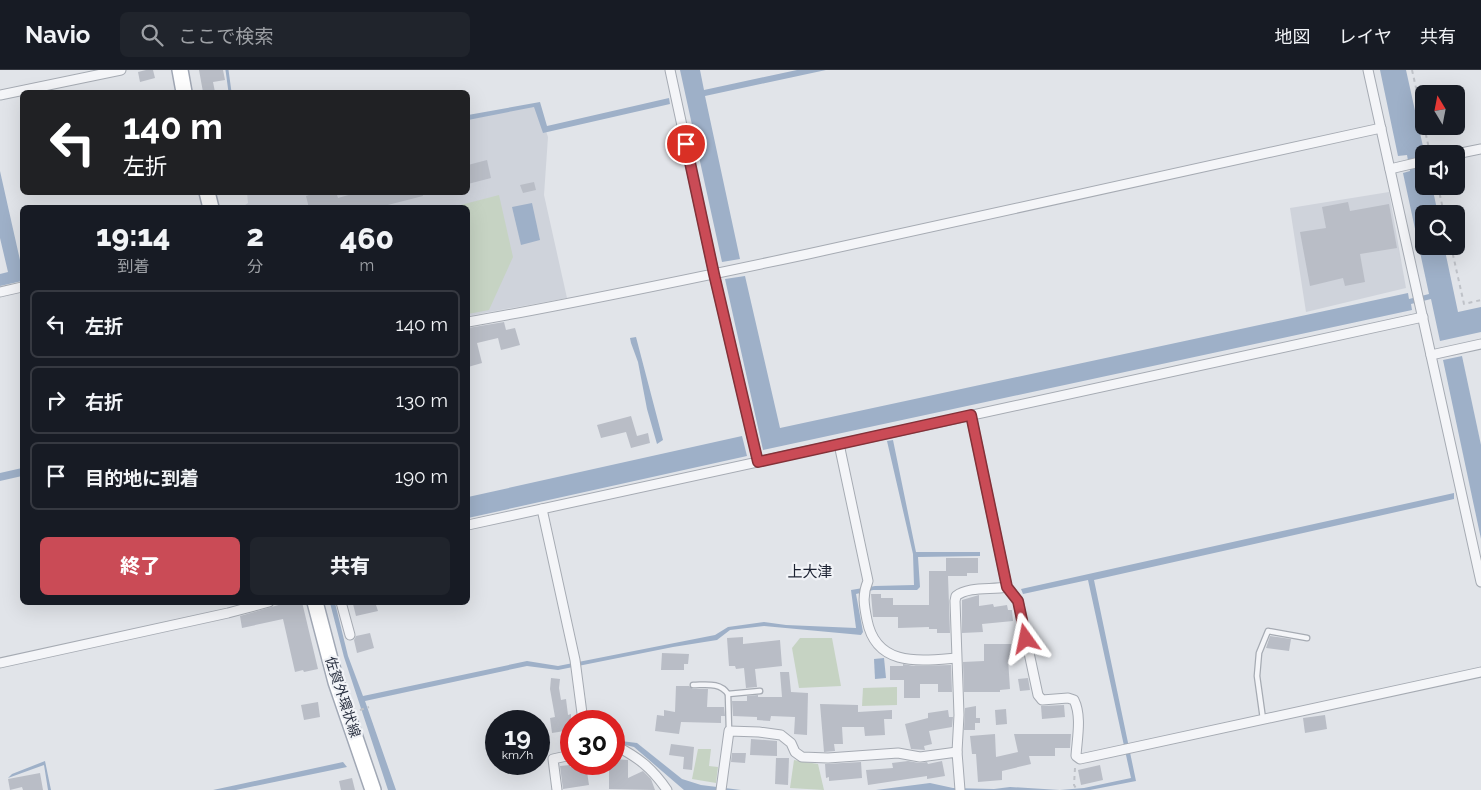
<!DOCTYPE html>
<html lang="ja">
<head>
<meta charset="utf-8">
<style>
	:root { --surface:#171b24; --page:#20242c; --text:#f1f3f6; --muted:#9ea1a6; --line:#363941; --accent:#ca4b56 }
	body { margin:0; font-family:Raleway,"Noto Sans JP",sans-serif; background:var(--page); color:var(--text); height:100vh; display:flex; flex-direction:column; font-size:19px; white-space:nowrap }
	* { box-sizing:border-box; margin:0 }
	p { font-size:16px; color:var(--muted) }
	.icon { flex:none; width:28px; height:28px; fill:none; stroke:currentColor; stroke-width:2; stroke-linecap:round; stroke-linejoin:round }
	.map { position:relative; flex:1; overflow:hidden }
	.drawer { position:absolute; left:20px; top:135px; width:450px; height:400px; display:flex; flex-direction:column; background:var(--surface); border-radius:8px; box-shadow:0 5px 20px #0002 }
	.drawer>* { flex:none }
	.guide { position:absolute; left:20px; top:20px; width:450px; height:105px; border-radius:8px; box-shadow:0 5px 20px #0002; background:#202124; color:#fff; overflow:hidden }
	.needle { width:32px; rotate:350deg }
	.tools { position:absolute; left:1415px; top:15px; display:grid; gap:10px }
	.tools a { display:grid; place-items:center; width:50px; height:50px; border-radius:8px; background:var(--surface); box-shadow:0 5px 20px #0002; font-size:25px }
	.speed { position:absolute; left:485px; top:640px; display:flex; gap:10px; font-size:25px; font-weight:700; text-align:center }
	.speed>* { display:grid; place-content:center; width:65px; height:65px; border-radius:50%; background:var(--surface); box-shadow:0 5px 20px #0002; line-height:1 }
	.speed small { font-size:12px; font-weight:400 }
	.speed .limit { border:8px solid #d22; background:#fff; color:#111 }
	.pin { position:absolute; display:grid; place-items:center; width:42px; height:42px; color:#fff; margin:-21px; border:2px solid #fff; border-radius:50%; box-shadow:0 1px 5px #0007 }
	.me { position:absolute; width:55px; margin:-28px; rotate:348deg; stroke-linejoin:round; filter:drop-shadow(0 0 4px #0008) }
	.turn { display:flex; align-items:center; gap:18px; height:105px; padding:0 20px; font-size:22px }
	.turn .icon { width:65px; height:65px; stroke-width:2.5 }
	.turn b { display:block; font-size:35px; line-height:42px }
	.eta { display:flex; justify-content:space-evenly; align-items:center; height:85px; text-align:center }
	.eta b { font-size:30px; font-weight:800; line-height:35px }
	.action { display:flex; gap:10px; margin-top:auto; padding:10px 20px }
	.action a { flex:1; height:58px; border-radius:8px; background:var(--accent); color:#fff; font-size:20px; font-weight:800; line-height:58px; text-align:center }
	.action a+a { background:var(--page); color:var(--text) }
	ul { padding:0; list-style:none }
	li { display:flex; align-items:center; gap:15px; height:68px; margin:0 10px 8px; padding:0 10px; border:2px solid var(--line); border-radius:8px }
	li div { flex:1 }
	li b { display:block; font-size:19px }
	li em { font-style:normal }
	header { display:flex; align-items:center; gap:30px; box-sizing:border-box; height:70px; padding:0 25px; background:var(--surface); border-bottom:1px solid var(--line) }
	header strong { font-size:24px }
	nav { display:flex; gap:28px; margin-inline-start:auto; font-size:18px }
	.search { width:350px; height:45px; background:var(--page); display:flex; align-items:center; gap:12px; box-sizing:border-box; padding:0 18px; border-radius:8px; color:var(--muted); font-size:19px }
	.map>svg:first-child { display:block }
	.built { fill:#cfd3db }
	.green { fill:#c6d3c3 }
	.water { fill:#9eb0c8 }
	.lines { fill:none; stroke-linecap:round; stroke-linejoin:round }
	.stream { stroke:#9eb0c8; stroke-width:3 }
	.building { fill:#b9bdc6 }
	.lane-casing { stroke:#a6abb3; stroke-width:7 }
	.street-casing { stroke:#a6abb3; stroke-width:11 }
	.primary-casing { stroke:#a1a8b5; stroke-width:18 }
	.path { stroke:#bfc2c8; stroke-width:2; stroke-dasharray:4 4; stroke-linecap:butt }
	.lane { stroke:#f4f5f8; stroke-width:4.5 }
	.street { stroke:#f4f5f8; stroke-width:9 }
	.primary { stroke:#fff; stroke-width:15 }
	.route-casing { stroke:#833138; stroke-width:12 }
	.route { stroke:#ca4b56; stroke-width:9 }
	.labels { text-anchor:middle; stroke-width:4.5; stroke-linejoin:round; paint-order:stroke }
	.street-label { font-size:14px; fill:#2a3141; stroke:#f1f3f7 }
	.neighbourhood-label { font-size:15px; fill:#1c2232; stroke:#f1f3f7 }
</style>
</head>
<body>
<header>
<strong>Navio</strong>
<div class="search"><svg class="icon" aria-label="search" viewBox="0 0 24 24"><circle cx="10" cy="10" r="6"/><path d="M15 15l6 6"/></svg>ここで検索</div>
<nav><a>地図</a><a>レイヤ</a><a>共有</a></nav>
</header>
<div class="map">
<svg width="1481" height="720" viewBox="0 0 1481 720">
	<rect width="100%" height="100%" fill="#e1e4e9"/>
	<g class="built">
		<path d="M537,34L548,67L544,125L567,228L468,246V138H241L248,133L247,123L468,122V48Z"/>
		<path d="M1389,122L1406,218L1306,242L1290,138Z"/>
	</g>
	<g class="green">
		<path d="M499,125L513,187L489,240L468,244V138L453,137Z"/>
		<path d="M800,568H832L841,616L799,618L792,578Z"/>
		<path d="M897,617V635L862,636L863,618Z"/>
		<path d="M698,679H711L709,696L718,697L716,713L692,709Z"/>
		<path d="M794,690L818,694L824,720L790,718Z"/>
	</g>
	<g class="water">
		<path d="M680,0H700L704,20L797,0H826L705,26L740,189L722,192Z"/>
		<path d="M1380,0H1406L1424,81L1417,83L1420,99H1424V116H1432L1438,144H1424V176H1444L1458,242L1481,237V262L1440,271L1431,229L1411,234L1412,240L763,380L725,209L745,206L780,358L1408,223L1409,229L1429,224L1403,103L1410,101L1407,85L1398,86Z"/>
		<path d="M669,28L670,34L543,63L534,37L468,50V45L540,32L547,56Z"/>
		<path d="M0,101L22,199V211L0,216V204L8,202L0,168Z"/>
		<path d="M532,133L540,170L521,175L512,137Z"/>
		<path d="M636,267L663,370L657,374L647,339L638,292L631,273L630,268Z"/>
		<path d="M1462,286L1481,375V469L1443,290Z"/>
		<path d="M742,366L747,386L468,448V427Z"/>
		<path d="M893,370L916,482H980V486L918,487L920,517L917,520H873L856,524L863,562L861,565L764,556L730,560L717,570L673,577L558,600L527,596L365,631L396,720H388L344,587L330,533H335L348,586L363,626L527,591L558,596L715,565L728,557L764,552L786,555L856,558L851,520L875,516L914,515L913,484L887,371Z"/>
		<path d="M22,398V406L0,411V403Z"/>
		<path d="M1454,423V429L1094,510L1136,711L1090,720H876L930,713L953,718L994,719L1010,717L1060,720L1084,718L1131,708L1088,510L1023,524L1021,519Z"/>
		<path d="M884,588L886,608L875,609L874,589Z"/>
		<path d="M621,671L637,673L682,709L701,715L741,720H684L634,677L621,674Z"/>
		<path d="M45,691L51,720H48L44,695L8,708L12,704Z"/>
		<path d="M343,692L347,697L236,720H213Z"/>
	</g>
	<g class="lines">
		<path class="stream" d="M227,0L230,22"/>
	</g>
	<g class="building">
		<path d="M146,0H153L155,8L140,12L138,2Z"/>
		<path d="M199,0H223L225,10L213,12L215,22H203Z"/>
		<path d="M487,90L491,108L468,114V95Z"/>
		<path d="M534,112L536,120L523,123L520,115Z"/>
		<path d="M318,122H336L338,128L359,122H422L423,126L376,138H309L306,126Z"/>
		<path d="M1348,132L1350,141L1389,134L1397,178L1360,184L1365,212L1345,216L1343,208L1310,216L1300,162L1326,158L1322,137Z"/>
		<path d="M504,252L506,260L515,258L520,275L501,280L498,268L477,273L482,293L468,297V258Z"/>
		<path d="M631,346L637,366L648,363L650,373L631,378L626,362L601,368L597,355Z"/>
		<path d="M946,488H978V503H967V506H948L950,563H937V559H929V557L898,558V547H873L871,524H881V528H893V535H929V501H946Z"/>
		<path d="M979,525V536L993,534L994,537L1007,535L1008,540H1012L1013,551L982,554L983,562L962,563V530Z"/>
		<path d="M289,532H302L318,599L304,602L303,600L295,602L283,549L242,558L240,546Z"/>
		<path d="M358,532H375L378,541L356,546L353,534Z"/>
		<path d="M370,563L374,578L357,583L354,570L356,566Z"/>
		<path d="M1270,566L1291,569L1289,581L1266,578Z"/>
		<path d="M743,567V574L780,570L782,596L755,599L757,617L746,618L744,598L736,599L735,596H729L727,568Z"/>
		<path d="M984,574H1011V589H1008L1010,619L1000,620V622H964L963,592L984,591Z"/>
		<path d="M662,583L689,584L688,594H684V600H661Z"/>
		<path d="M903,594L914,596L951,595L952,622H938V614H920V628H904V610H890V596H903Z"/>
		<path d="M780,602H789L791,622L808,623L807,665L794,664L795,647L771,646L770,651L757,650V647L733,646L732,631H747V626L758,625V627H782Z"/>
		<path d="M551,608L560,609L559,618L561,630L566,629L568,645L571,644V660L552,663L550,648L555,647L550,619Z"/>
		<path d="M1028,608L1030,620L1020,621L1018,609Z"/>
		<path d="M676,616H689L693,619H708L707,637H724L725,646H721V653L681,652L679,664L655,661L657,645L664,646V640L675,642Z"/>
		<path d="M318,632L320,647L304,650L301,635Z"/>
		<path d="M820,634L858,635V642L892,640V649H884L885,665L865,666L864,657H842L843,674H834L835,681L824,682Z"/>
		<path d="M1064,635L1065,647L1042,649L1041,636Z"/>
		<path d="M976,636V648H980V653H975V660H964L965,638Z"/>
		<path d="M1006,639L1007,654L996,655L995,640Z"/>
		<path d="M948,640L949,647H953L952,657L929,661L932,674L924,676L925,680L911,679L905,654L928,648V643Z"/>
		<path d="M1325,645L1327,659L1305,663L1303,648Z"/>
		<path d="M995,664L996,687L1018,682L1014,664H1071L1070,678H1055V686H1029L1031,694L1002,701V710L978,712L976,684H972L970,666Z"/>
		<path d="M751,669L777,671V686L750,685Z"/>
		<path d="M671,674L694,677L692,700L683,699L684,687L669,685Z"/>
		<path d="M732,683H746L745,693L731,692Z"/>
		<path d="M776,688H789L788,715L775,714Z"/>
		<path d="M614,689L628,690V708L643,701L651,709L655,720L609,719V694H614Z"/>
		<path d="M908,691L919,693L927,692L928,694L942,691L945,706L927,709V706L868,715L866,700L893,698L892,693Z"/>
		<path d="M861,692L862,708L829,711V707L826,708L825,694Z"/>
		<path d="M570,695V697L586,695L589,715L563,719L560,696Z"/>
		<path d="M1100,695L1103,710L1081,715L1078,700Z"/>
		<path d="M40,703L43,720H23L22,717L10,720L8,709Z"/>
		<path d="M352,708L355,720H341L339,711Z"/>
	</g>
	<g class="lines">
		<g class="lane-casing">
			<g id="lane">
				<path d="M693,615C706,615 720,612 728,624L729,661"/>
				<path d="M728,624L760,621"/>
				<path d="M1263,649L1257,606L1259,583L1268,561L1307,568"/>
			</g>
		</g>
		<g class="street-casing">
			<g id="street">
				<path d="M670,0L714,204L758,392"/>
				<path d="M1368,0L1481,512"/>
				<path d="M0,25L121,0"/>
				<path d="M1456,84L1481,79"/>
				<path d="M1390,99L1424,91"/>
				<path d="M0,222L22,217"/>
				<path d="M468,252C582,232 695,208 808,184C999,143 1190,101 1381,58"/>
				<path d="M1431,285L1481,274"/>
				<path d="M971,345L1007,517L1018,531L1038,625L1042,630L1068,628L1074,630C1082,646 1077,669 1076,686L1080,689L1481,602"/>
				<path d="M839,374L868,511C862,525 864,535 867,550C876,597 919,591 956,588"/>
				<path d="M542,439L575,590L583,651"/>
				<path d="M468,455L1423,247"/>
				<path d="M341,532L350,565"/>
				<path d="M0,593L228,543L269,532"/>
				<path d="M614,675C638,687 652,698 667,720"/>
				<path d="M957,682L959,645L955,531L956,526C969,516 991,520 1007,517"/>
				<path d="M557,720L553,689L571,685"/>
				<path d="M721,720L729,661L759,662L781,665L791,673L795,682L802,687L828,688L898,683L920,687L957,682L960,720"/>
			</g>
		</g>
		<g class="primary-casing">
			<g id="primary">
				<path d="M180,0L184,22"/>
				<path d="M207,122L211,138"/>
				<path d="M315,532L336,612L373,720"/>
			</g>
		</g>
		<g class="path">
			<path d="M1412,0L1424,53"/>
			<path d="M1424,56L1430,83"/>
			<path d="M1438,116L1444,144"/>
			<path d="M1451,176L1464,234L1481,230"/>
			<path d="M360,640L369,637"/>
			<path d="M1075,698L1074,715L1077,720"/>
		</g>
		<use href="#lane" class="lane"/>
		<use href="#street" class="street"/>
		<use href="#primary" class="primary"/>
	</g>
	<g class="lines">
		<g class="route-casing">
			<path id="route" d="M686,74L714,204L758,392L971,345L1007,517L1018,531L1026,569"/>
		</g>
		<use href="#route" class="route"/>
	</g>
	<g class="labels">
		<g class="street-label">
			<text transform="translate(343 627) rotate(72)" y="5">佐賀外環状線</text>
		</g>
		<g class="neighbourhood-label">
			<text x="810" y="507">上大津</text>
		</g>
	</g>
</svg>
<div class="tools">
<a><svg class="needle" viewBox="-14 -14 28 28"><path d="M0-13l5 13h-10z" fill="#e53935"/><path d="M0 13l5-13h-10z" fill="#9ea1a6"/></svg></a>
<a><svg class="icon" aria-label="sound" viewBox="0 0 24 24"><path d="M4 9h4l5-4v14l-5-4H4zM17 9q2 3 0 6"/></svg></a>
<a><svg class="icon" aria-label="search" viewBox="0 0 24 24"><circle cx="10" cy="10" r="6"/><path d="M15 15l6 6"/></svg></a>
</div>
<div class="speed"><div>19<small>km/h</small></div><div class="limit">30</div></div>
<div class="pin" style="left:686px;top:74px;background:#d93025"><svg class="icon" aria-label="arrive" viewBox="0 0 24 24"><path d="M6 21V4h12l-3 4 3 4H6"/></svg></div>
<svg class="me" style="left:1026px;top:569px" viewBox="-20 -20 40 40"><path d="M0-17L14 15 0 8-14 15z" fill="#ca4b56" stroke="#fff" stroke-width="4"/></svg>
<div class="guide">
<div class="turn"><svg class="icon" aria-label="left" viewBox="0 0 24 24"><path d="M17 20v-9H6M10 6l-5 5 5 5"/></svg><div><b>140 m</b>左折</div></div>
</div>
<section class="drawer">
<div class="eta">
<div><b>19:14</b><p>到着</p></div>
<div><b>2</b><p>分</p></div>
<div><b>460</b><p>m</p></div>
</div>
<ul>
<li><svg class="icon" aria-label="left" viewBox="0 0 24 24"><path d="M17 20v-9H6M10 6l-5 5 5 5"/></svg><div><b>左折</b></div><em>140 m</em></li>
<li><svg class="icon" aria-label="right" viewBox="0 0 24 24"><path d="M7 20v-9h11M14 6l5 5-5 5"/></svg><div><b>右折</b></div><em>130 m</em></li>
<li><svg class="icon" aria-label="arrive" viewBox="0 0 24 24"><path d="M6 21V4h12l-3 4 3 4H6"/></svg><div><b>目的地に到着</b></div><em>190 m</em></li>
</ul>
<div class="action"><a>終了</a><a>共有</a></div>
</section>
</div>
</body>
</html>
